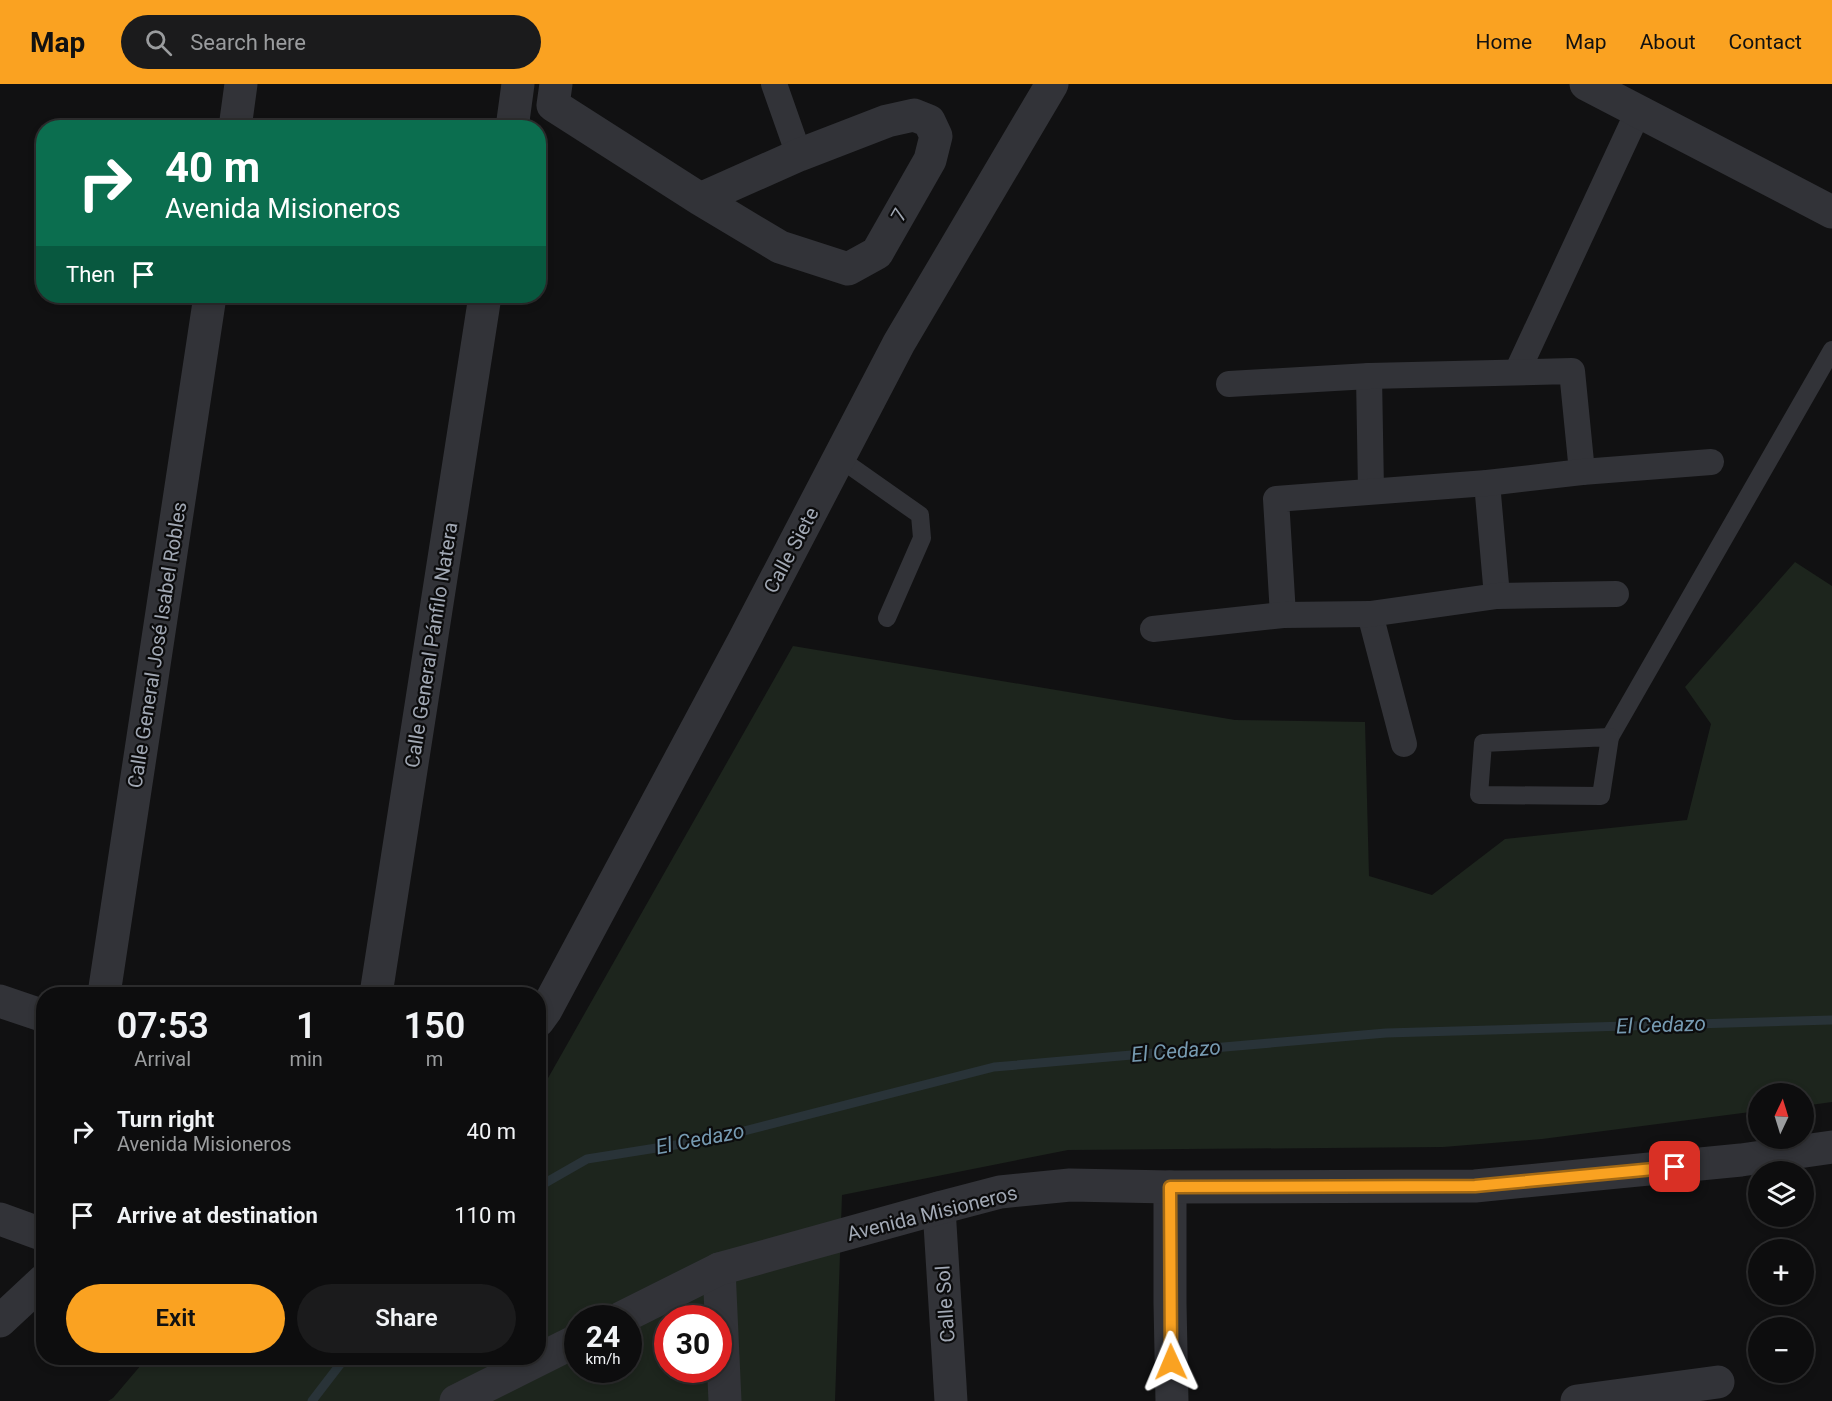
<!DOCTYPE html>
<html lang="en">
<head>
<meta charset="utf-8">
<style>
	:root { --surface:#0d0d0e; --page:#1b1b1c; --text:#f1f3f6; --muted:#9a9c9e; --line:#2d2d2e; --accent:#faa221 }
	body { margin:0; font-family:Roboto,sans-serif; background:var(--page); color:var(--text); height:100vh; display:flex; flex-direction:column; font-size:22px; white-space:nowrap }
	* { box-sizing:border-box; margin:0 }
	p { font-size:20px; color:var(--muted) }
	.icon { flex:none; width:33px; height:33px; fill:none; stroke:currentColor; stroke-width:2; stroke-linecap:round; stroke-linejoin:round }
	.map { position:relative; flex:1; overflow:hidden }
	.drawer { position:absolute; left:36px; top:903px; width:510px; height:378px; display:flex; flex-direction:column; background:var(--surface); border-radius:24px; box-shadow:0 3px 9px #0003,0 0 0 2px var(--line) }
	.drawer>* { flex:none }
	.top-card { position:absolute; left:36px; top:36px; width:510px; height:183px; border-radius:24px; box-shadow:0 3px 9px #0003,0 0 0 2px var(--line); background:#0b6e4f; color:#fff; overflow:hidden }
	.needle { width:39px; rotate:4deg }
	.buttons { position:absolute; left:1748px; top:999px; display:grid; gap:12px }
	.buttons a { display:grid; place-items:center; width:66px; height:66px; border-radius:50%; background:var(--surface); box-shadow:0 3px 9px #0003,0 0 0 2px var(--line); font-size:30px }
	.speed { position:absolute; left:564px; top:1221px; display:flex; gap:12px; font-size:30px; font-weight:700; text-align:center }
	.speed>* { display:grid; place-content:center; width:78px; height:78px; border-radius:50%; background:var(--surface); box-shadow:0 3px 9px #0003,0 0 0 2px var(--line); line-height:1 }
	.speed small { font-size:15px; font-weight:400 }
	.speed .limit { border:9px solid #d22; background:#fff; color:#111 }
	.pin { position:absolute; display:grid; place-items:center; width:51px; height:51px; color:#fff; margin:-26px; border-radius:12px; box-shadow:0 3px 9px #0006 }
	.me { position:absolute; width:66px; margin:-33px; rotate:359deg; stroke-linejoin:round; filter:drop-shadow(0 0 4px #0008) }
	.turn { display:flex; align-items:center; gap:21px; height:126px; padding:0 30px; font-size:27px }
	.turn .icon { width:78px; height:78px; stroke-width:2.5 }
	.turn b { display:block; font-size:42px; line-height:51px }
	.then { display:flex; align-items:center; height:57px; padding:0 30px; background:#0003; gap:12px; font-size:22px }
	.eta { display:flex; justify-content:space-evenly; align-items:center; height:102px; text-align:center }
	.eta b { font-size:36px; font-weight:600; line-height:42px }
	.primary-button { display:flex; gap:12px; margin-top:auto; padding:12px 30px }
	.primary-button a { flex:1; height:69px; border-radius:36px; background:var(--accent); color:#111; font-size:24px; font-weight:600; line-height:69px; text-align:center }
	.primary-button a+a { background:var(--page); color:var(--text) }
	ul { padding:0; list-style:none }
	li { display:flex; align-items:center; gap:18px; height:84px; padding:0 30px }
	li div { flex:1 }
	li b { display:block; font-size:22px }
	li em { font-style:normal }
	header { display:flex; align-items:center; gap:36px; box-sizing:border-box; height:84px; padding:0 30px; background:var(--accent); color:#111 }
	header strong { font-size:28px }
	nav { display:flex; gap:33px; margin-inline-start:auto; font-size:21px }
	.search { width:420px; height:54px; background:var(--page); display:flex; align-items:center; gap:15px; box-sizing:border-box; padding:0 21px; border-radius:33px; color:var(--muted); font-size:22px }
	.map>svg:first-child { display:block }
	.green { fill:#1d251d; fill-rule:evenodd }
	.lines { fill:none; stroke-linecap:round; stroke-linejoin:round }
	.stream { stroke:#293338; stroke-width:9 }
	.service { stroke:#323338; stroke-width:18 }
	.pedestrian { stroke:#323338; stroke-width:26 }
	.minor { stroke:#323338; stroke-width:33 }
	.route-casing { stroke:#a26915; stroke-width:15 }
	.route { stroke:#faa221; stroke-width:10 }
	.labels { text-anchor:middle; stroke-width:4.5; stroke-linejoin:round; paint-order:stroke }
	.street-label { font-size:20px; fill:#a1a8b4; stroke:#0c0c0d }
	.water-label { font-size:21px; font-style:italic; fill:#769ab1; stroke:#0c0c0d }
</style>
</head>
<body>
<header>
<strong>Map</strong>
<div class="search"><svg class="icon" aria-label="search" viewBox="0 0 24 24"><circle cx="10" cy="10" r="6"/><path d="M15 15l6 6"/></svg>Search here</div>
<nav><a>Home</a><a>Map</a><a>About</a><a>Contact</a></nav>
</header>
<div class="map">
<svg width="1832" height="1317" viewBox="0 0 1832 1317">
	<rect width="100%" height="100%" fill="#111112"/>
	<path class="green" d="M1795,478L1832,502V1018L1803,1022V1010H1758V1027L1542,1055L1443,1063L1068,1066L842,1111L835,1317H108L113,1314L147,1274H538L539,1010L793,562L1235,636L1365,638L1369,792L1432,811L1505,755L1687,736L1711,640L1685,603ZM578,1234H628V1286H578ZM668,1234H718V1286H668Z"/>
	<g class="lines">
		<g class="stream">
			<path d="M538,1103L587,1075L713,1055L994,983L1386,949L1832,936"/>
			<path d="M312,1317L345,1274"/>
		</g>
		<g class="service">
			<path d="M839,374L920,431L922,454L887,534"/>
			<path d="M1610,653L1832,266"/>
			<path d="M1610,653L1601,712L1479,711L1483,659Z"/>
		</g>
		<g class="pedestrian">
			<path d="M774,0L799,71"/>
			<path d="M1517,288L1638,28"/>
			<path d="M1369,292L1371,407"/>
			<path d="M1229,300L1369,292L1572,287L1582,388"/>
			<path d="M1487,399L1497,512"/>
			<path d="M1370,530L1404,660"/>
			<path d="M1283,531L1276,415L1487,399L1582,388L1711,378"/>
			<path d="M1153,545L1283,531L1370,530L1497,512L1616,510"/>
		</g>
		<g class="minor">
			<path d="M556,0L553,21L700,115L780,163L848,185L877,169L930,76L936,52L929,37L914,31L887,37L799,71L700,115"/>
			<path d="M1586,0L1832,128"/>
			<path d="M235,44L241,0"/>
			<path d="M512,44L518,0"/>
			<path d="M104,910L210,212"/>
			<path d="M376,910L485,212"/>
			<path d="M0,917L44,932"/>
			<path d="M538,937L546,926L743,558L899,259L1052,0"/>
			<path d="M1170,1103V1219L1172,1317"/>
			<path d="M939,1124L951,1317"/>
			<path d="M0,1135L44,1151"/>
			<path d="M719,1185L725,1317"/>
			<path d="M621,1234L719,1185L939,1124L1000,1108L1070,1101L1170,1103L1475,1102L1741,1076L1832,1063"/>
			<path d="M0,1237L44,1196"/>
			<path d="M456,1317L578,1256"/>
			<path d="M1577,1317L1718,1298"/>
		</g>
	</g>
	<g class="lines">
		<g class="route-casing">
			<path id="route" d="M1171,1278L1170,1103L1475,1102L1675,1083"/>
		</g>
		<use href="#route" class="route"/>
	</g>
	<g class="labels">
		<g class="street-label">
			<text transform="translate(899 131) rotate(-60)" y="7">7</text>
			<text transform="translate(791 466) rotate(-62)" y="7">Calle Siete</text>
			<text transform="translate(157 561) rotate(-81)" y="7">Calle General José Isabel Robles</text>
			<text transform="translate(431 561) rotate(-81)" y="7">Calle General Pánfilo Natera</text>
			<text transform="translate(932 1129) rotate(-14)" y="7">Avenida Misioneros</text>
			<text transform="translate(945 1220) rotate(-94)" y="7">Calle Sol</text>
		</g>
		<g class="water-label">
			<text transform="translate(1661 941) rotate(-2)" y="7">El Cedazo</text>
			<text transform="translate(1176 967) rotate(-5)" y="7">El Cedazo</text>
			<text transform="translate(700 1055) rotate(-11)" y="7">El Cedazo</text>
		</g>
	</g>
</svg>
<div class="buttons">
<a><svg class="needle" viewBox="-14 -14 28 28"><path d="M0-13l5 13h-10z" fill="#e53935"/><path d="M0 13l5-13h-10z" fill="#9a9c9e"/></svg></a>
<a><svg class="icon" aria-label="layers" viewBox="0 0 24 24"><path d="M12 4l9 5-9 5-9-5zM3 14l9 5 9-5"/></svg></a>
<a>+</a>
<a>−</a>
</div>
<div class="speed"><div>24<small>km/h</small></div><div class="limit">30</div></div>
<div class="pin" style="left:1675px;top:1083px;background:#d93025"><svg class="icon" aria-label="arrive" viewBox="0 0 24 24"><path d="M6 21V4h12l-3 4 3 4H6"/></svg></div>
<svg class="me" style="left:1171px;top:1278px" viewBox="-20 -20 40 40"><path d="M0-17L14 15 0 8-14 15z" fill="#faa221" stroke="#fff" stroke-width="4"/></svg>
<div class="top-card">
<div class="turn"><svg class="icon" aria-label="right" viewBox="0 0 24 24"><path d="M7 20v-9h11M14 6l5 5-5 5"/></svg><div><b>40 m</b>Avenida Misioneros</div></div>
<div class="then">Then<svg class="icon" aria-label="arrive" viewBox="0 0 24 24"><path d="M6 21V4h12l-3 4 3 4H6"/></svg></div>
</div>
<section class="drawer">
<div class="eta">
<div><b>07:53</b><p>Arrival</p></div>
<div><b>1</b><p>min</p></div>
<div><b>150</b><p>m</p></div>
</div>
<ul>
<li><svg class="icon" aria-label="right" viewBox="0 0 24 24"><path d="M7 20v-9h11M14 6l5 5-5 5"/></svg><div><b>Turn right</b><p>Avenida Misioneros</p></div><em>40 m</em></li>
<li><svg class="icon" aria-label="arrive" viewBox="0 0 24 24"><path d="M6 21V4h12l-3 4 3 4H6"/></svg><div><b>Arrive at destination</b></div><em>110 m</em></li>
</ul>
<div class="primary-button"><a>Exit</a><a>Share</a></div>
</section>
</div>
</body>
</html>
